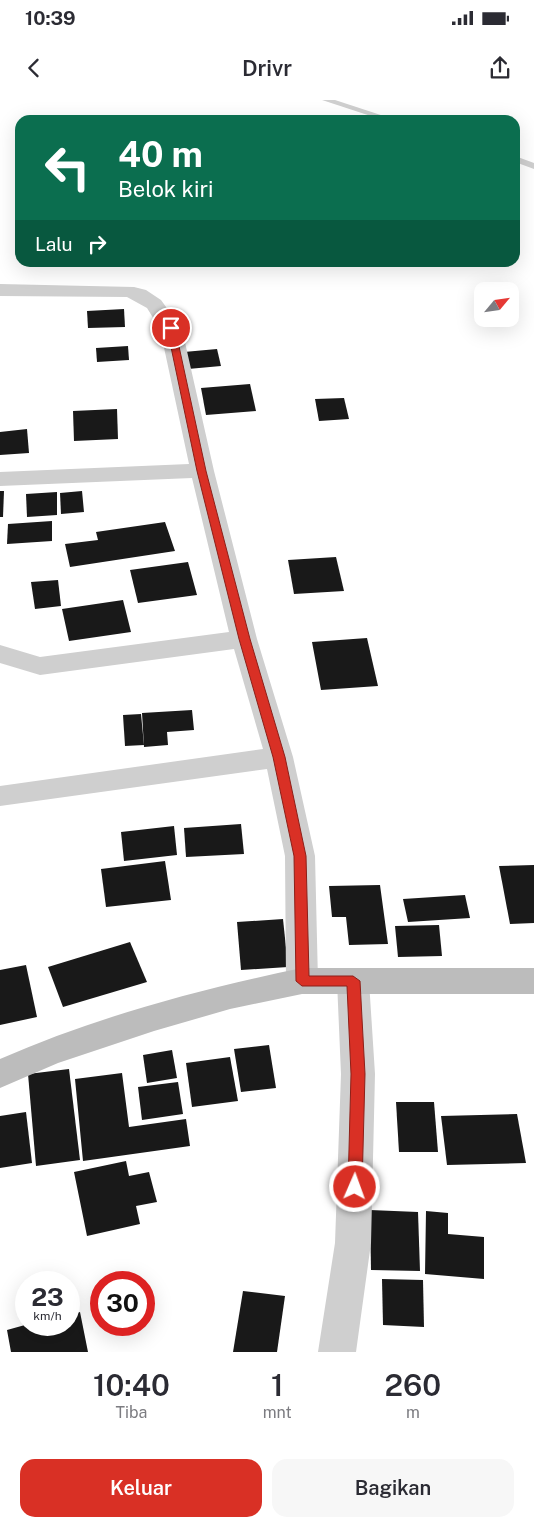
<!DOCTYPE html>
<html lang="id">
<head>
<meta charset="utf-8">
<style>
	:root { --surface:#fff; --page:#f7f7f7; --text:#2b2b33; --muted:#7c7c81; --accent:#d93025 }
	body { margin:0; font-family:"Public Sans",sans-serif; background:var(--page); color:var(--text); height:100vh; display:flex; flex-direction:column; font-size:19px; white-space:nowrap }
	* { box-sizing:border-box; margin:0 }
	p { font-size:16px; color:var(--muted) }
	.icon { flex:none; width:28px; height:28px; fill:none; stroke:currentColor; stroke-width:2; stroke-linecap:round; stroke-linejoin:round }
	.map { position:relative; height:1252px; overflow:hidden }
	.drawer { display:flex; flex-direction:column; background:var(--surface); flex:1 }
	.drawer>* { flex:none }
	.guide { position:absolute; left:15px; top:15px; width:505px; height:152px; border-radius:15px; box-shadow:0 5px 20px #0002; background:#0b6e4f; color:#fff; overflow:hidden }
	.needle { width:32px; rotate:61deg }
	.fabs { position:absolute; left:474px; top:182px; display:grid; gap:10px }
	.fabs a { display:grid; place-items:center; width:45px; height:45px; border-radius:10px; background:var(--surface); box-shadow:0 5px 20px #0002; font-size:25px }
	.speed { position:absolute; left:15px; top:1171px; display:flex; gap:10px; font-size:25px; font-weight:700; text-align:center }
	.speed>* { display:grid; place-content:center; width:65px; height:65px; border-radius:50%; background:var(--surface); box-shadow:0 5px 20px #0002; line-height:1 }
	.speed small { font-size:12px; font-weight:400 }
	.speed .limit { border:8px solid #d22; background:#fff; color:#111 }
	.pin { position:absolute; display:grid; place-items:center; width:42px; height:42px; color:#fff; margin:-21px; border:2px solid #fff; border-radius:50%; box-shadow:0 1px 5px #0007 }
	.me { position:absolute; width:55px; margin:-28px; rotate:2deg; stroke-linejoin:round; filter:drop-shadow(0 0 4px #0008) }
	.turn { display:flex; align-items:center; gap:18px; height:105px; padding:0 20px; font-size:22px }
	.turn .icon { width:65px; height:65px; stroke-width:2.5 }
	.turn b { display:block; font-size:35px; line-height:42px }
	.then { display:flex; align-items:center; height:48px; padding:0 20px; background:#0003; gap:10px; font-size:19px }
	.eta { display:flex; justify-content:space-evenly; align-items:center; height:85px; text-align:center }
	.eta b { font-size:30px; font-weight:600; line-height:35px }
	.action { display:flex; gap:10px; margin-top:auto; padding:10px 20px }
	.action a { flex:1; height:58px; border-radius:15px; background:var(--accent); color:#fff; font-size:20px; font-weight:600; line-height:58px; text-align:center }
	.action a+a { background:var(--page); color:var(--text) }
	.status { display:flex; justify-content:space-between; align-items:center; height:35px; padding:0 25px; background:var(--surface); direction:ltr }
	.status svg { height:14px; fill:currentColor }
	header { display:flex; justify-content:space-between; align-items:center; height:65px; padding:0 20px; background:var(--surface); font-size:22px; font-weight:600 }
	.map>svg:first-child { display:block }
	.building { fill:#191919 }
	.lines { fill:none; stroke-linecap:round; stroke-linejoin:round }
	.lane { fill:#cfcfcf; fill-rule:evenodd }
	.street { fill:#cfcfcf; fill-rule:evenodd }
	.secondary { fill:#bcbcbc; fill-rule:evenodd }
	.route { fill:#d93025; stroke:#8d1f18 }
</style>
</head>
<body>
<div class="status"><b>10:39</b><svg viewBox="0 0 49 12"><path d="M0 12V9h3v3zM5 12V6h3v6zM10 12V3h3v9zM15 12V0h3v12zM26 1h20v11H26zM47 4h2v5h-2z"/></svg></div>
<header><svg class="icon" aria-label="back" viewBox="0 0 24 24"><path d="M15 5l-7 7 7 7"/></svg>Drivr<svg class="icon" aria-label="share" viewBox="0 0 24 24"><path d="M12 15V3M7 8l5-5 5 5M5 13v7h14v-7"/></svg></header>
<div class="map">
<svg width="534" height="1252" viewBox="0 0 534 1252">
	<rect width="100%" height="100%" fill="#fff"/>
	<g class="building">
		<path d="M124,209L125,227L88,228L87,211Z"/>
		<path d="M128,246L129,260L97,262L96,248Z"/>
		<path d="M217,249L221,266L188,269L184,252Z"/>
		<path d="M250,284L256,311L206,315L201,288Z"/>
		<path d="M344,298L349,319L319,321L315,299Z"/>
		<path d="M117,309L118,339L74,341L73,311Z"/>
		<path d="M27,329L29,353L0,355V332Z"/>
		<path d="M0,391H4L3,417H0Z"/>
		<path d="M82,391L84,412L61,414L60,393Z"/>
		<path d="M57,392V415L27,417L26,394Z"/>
		<path d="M52,421V441L7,444L8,424Z"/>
		<path d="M165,422L175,451L70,467L65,444L98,440L96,432Z"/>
		<path d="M336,457L344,491L294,494L288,460Z"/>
		<path d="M188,462L197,495L138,503L130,470Z"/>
		<path d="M58,480L61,506L35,509L31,482Z"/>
		<path d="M123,500L131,532L69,541L62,509Z"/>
		<path d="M367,538L378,586L321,590L312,542Z"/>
		<path d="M192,610L194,630L167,632L168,645L144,647L142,613Z"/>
		<path d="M141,614L144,645L125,646L123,615Z"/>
		<path d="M241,724L244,754L186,757L184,728Z"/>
		<path d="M174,726L177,755L124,761L121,732Z"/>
		<path d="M165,761L171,800L106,807L101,769Z"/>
		<path d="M534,765V823L510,824L499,766Z"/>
		<path d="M380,785L388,844L349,845L346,817H332L329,786Z"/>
		<path d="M465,795L470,818L408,822L403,799Z"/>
		<path d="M283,819L288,867L241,870L237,822Z"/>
		<path d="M439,825L442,856L398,857L395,826Z"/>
		<path d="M130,842L147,882L63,907L48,867Z"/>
		<path d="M26,865L37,917L0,925V870Z"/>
		<path d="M269,945L276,988L241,992L234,949Z"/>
		<path d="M172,950L177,978L147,983L143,955Z"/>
		<path d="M230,957L238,1001L192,1007L186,963Z"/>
		<path d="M69,969L80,1060L36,1066L28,974Z"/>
		<path d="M122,973L129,1027L186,1019L190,1046L83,1061L75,979Z"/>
		<path d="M178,982L183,1014L142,1020L138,987Z"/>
		<path d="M396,1002H434L438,1052H399Z"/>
		<path d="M26,1012L32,1063L0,1068V1016Z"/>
		<path d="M517,1014L526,1063L447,1065L441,1016Z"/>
		<path d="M126,1061L129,1076L149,1072L157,1102L136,1106L140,1124L87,1136L74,1072Z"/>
		<path d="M370,1110L418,1112L420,1171L371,1170Z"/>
		<path d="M426,1111L448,1113V1134L484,1137V1179L425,1174Z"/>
		<path d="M382,1179L423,1180L424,1227L383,1225Z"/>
		<path d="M243,1191L285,1196L277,1252H233Z"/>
		<path d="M80,1212L88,1252H11L7,1230L25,1225H69V1215Z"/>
	</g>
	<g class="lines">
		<g class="lane">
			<path d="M322,0H335L396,20H383Z"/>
			<path d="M515,56L534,63V69L515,62Z"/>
		</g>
		<g class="street">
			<path d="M0,184L134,187L146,190L161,200L182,229L214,371L257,539L293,657L315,756L318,881L313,890L302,894L291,890L286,881L285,756L267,669L0,706V686L263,649L234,549L40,575L0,563V545L40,557L229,532L192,378L0,386V372L189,364L160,229L147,208L127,197L0,196Z"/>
			<path d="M353,868L364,872L369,881L375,974L371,1143L356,1252H318L335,1143L341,974L337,881L342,872Z"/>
		</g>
		<path class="secondary" d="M302,868H534V894H302L230,909L154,931L58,963L0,988V959C96,917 200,889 302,868Z"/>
	</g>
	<path class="route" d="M171,226L175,228L206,371L250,539L285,657L306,756L309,876H353L360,881L365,974L362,1087L360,1091L355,1093L350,1091L348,1087L351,974L347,886H302L296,881L294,756L273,657L239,539L197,371L167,228Z"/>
</svg>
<div class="fabs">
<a><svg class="needle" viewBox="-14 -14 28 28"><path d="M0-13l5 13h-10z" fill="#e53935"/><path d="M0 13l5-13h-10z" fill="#7c7c81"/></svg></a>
</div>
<div class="speed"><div>23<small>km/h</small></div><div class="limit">30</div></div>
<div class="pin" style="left:171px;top:228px;background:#d93025"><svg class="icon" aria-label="arrive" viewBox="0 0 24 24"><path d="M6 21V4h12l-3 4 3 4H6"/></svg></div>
<svg class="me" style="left:355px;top:1087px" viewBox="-20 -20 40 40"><circle r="17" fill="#d93025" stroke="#fff" stroke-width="3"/><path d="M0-11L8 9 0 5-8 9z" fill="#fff"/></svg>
<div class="guide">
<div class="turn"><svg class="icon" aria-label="left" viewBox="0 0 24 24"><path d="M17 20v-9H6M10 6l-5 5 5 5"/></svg><div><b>40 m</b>Belok kiri</div></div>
<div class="then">Lalu<svg class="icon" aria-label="right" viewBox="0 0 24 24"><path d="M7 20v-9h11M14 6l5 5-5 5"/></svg></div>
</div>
</div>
<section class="drawer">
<div class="eta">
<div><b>10:40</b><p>Tiba</p></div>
<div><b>1</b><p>mnt</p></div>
<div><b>260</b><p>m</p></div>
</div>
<div class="action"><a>Keluar</a><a>Bagikan</a></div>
</section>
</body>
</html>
